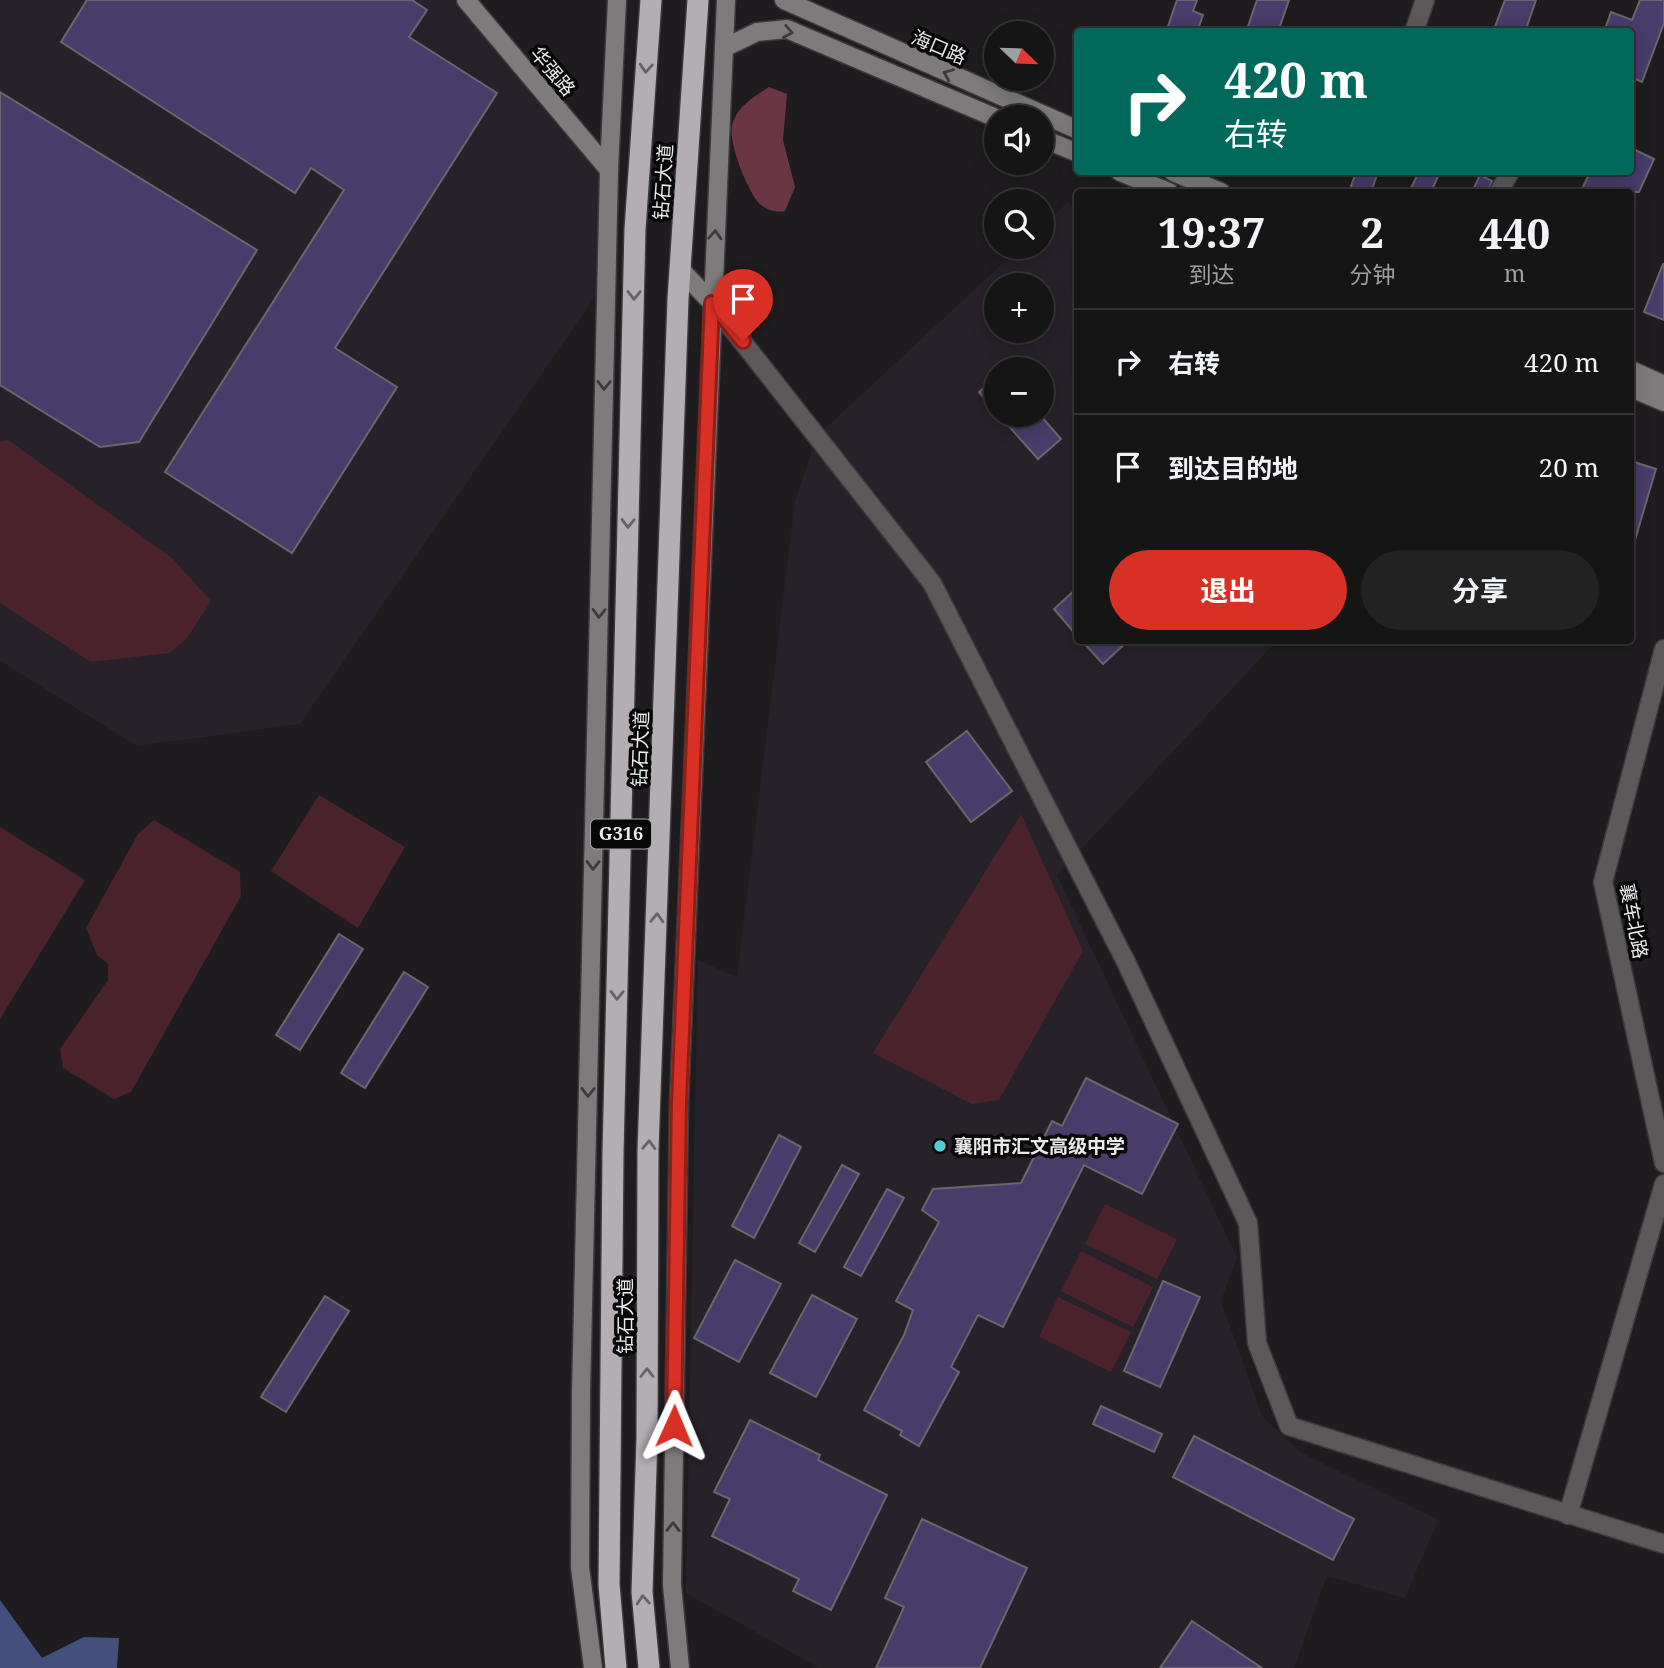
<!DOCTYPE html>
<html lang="zh">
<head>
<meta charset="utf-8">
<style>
	:root { --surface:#161516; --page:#232223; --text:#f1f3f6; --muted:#9e9fa1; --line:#353435; --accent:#d93025 }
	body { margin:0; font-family:"Noto Serif","Noto Sans SC",serif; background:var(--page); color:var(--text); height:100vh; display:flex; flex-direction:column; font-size:26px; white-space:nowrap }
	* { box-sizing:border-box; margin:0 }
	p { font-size:23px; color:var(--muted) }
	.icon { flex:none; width:38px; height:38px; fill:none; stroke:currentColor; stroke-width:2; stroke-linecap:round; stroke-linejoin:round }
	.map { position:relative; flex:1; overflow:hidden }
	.sheet { position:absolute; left:1074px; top:189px; width:560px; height:455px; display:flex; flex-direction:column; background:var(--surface); border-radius:7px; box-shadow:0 4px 18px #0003,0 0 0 2px var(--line) }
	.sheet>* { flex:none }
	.hud { position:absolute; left:1074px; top:28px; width:560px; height:147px; border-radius:7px; box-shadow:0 4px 18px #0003,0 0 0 2px var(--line); background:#00695c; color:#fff; overflow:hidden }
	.needle { width:46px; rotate:113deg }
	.controls { position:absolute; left:984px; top:21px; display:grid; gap:14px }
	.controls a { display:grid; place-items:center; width:70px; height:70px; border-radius:50%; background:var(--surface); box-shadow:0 4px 18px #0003,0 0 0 2px var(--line); font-size:35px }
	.pin { position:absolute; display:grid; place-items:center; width:60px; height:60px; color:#fff; margin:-72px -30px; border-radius:50% 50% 50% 0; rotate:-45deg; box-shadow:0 0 7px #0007 }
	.pin .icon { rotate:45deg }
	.me { position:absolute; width:77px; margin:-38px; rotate:1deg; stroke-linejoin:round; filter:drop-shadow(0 0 5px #0008) }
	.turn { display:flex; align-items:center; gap:24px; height:147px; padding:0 35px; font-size:32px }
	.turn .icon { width:91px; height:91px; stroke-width:2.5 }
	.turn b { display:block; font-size:49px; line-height:60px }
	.eta { display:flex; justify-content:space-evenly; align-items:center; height:119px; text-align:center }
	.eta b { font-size:42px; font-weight:700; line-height:49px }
	.cta { display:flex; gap:14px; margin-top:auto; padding:14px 35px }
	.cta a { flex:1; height:80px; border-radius:42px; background:var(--accent); color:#fff; font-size:28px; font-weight:700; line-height:80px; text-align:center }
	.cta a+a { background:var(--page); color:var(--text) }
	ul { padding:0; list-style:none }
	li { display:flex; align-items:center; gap:21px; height:105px; padding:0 35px; border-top:2px solid var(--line) }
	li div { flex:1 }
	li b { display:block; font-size:26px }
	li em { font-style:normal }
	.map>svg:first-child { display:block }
	.built { fill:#272129; fill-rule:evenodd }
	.green { fill:#4a232d }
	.forest { fill:#6a3643 }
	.water { fill:#434f7c }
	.building { fill:#483c6a; stroke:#68676b; stroke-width:2 }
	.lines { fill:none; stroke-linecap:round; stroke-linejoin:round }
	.street-casing { stroke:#3b393b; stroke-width:21 }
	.secondary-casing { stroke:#3b393b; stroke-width:21 }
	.highway-casing { stroke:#3b393b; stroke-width:24 }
	.street { stroke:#5b595a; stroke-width:18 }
	.secondary { stroke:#7e7b7d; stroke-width:18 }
	.highway { stroke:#b3aeb1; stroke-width:21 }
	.oneway { stroke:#3d3b3d }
	.oneway2 { stroke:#666365 }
	.route-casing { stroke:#8d1f18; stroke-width:18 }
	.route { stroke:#d93025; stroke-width:12 }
	.poi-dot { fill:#52ccd5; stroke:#070708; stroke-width:2.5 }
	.labels { text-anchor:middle; stroke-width:7; stroke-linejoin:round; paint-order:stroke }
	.shield { fill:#070708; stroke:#a6a5a7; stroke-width:2 }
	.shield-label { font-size:18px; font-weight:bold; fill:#eae9eb }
	.street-label { font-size:19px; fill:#eae9eb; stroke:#070708 }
	.poi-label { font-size:19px; font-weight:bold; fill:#eae9eb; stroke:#070708; text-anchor:start }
</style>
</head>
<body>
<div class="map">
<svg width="1664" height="1668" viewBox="0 0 1664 1668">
	<rect width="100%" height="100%" fill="#1e1c1e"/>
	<g class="built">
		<path d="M0,0H466L609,170L606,281L300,724L137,746L0,661Z"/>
		<path d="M1068,202L1078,214V640L1277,641L1057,875L1237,1258L1221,1301L1262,1416L1302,1453L1438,1520L1405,1598L1327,1576L1294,1668H819L686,1593L698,960L737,977L795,501L817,436L1020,247H1041V227ZM996,285H1041V331H996ZM996,369H1041V415H996Z"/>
	</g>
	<g class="green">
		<path d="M8,440L172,558L211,601L187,638L170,653L91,662L0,603V441Z"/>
		<path d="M319,795L405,847L358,928L271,871Z"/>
		<path d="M1021,814L1083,951L999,1100L972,1104L873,1053Z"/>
		<path d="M154,820L240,872L241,896L131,1092L114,1099L63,1068L60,1049L108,980V964L97,955L86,928L138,834Z"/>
		<path d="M0,827L85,880L0,1019Z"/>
		<path d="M1105,1204L1177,1239L1157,1279L1085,1244Z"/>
		<path d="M1081,1251L1153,1287L1133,1327L1061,1291Z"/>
		<path d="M1058,1297L1131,1332L1111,1372L1039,1337Z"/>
	</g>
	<path class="forest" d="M769,87L787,94L783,140L795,187L785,211C777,213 766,210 760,204C748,193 728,142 732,126C737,106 753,98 769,87Z"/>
	<path class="water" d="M0,1600L42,1658L84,1637L119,1638L117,1668H0Z"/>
	<g class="building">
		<path d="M87,0H412L427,10L409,37L497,93L335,348L397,387L292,553L165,472L344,190L311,168L295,193L61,42Z"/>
		<path d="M1177,0H1197L1193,11L1203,15L1197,32H1166Z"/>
		<path d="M1257,0H1289L1278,32H1246Z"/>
		<path d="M1505,0H1536L1525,32H1493Z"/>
		<path d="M1640,0H1664V23L1642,82L1631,77V32H1604L1611,12L1632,20Z"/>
		<path d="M0,92L257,250L139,442L100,447L0,385Z"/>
		<path d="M1631,148L1654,159L1639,192H1590L1582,189L1590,172H1631Z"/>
		<path d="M1356,172H1378L1371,192H1349Z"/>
		<path d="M1419,172H1440L1431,192H1409Z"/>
		<path d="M1480,175L1492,181L1488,192H1472Z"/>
		<path d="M1663,264H1664V320L1644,312Z"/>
		<path d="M996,377V411L979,392Z"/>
		<path d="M999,415H1040L1061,439L1038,459Z"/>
		<path d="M1631,461L1656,469L1635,540H1631Z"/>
		<path d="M1078,587V637L1054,609Z"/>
		<path d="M1081,640H1129L1103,664Z"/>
		<path d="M967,731L1012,791L971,822L926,762Z"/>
		<path d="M339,934L363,949L300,1050L276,1035Z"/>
		<path d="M404,972L428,987L365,1088L341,1073Z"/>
		<path d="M1086,1078L1178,1124L1142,1194L1084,1165L1003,1327L978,1315L951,1367L959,1372L919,1446L900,1435L902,1431L864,1410L904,1335L913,1310L896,1301L939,1222L922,1210L933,1189L1021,1183L1052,1121L1062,1126Z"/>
		<path d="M779,1135L801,1147L754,1238L732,1226Z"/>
		<path d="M842,1165L859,1174L815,1252L799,1243Z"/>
		<path d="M887,1189L904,1198L861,1276L844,1267Z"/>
		<path d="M735,1260L781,1284L739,1362L694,1338Z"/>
		<path d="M1163,1281L1200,1297L1160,1387L1124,1371Z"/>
		<path d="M812,1295L857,1319L816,1397L770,1373Z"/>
		<path d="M325,1296L349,1311L286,1412L261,1397Z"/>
		<path d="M1101,1406L1162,1434L1154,1452L1093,1424Z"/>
		<path d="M750,1420L820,1455L818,1460L887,1495L831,1610L793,1591L799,1579L712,1536L730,1499L714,1492Z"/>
		<path d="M1194,1436L1354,1519L1333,1560L1173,1477Z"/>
		<path d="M922,1519L1027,1568L980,1668H876L904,1607L885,1598Z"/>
		<path d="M1192,1621L1262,1668H1160Z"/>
	</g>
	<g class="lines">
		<g class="street-casing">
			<g id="street">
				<path d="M1414,32L1425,0"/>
				<path d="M1499,192L1510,172"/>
				<path d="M712,303L932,583L1126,962L1248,1223L1257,1343L1289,1426L1664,1544"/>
				<path d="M1664,649L1603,882L1664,1163"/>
				<path d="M1568,1515L1664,1184"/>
			</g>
		</g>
		<g class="secondary-casing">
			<g id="secondary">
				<path d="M466,0L609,170"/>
				<path d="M784,0L1078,130"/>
				<path d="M724,48L757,32L787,29L996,118"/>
				<path d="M1041,138L1078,153"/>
				<path d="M1120,172L1169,192"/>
				<path d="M1173,172L1221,192"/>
				<path d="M680,269L712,303"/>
				<path d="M1631,370L1664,385"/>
				<path d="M1631,388L1664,402"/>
				<path d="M593,1668L580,1567L581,1393L609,170L617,0"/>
				<path d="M680,1668L672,1585L679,1102L726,0"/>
			</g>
		</g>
		<g class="highway-casing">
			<g id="highway">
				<path d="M616,1668L609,1584L613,1153L635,229L651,0"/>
				<path d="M649,1668L642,1592L647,1438L648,1150L678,299L698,0"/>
			</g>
		</g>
		<use href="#street" class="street"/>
		<use href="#secondary" class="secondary"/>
		<use href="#highway" class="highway"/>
	</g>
	<defs><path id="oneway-chevron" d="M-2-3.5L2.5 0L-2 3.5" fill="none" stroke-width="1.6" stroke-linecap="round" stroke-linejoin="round" transform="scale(1.75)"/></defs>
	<g class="oneway">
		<use href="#oneway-chevron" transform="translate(788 32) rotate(11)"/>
		<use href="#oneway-chevron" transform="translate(948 74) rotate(-157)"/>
		<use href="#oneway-chevron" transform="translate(715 235) rotate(-87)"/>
		<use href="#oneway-chevron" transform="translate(604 385) rotate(91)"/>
		<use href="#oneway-chevron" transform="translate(599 613) rotate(91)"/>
		<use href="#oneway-chevron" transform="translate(593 865) rotate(91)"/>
		<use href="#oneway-chevron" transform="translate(588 1092) rotate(91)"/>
		<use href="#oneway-chevron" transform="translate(673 1527) rotate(-89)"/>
	</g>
	<g class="oneway2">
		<use href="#oneway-chevron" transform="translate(646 68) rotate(94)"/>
		<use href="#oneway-chevron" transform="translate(634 295) rotate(91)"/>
		<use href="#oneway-chevron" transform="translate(628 523) rotate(91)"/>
		<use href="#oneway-chevron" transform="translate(657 918) rotate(-88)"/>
		<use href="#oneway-chevron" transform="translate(617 995) rotate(91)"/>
		<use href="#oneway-chevron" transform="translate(649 1145) rotate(-88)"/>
		<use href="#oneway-chevron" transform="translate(647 1373) rotate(-90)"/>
		<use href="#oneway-chevron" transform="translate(643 1600) rotate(-94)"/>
	</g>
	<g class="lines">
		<g class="route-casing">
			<path id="route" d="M674,1426L679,1102L712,303L743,341"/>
		</g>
		<use href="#route" class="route"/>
	</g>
	<circle class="poi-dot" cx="940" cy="1146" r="7"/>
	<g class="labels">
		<rect class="shield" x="591" y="819.5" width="60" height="29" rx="5"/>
		<g class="shield-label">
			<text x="621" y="840">G316</text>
		</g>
		<g class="street-label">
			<text transform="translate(939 47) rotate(23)" y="7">海口路</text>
			<text transform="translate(553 71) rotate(50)" y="7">华强路</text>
			<text transform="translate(663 182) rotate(-86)" y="7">钻石大道</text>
			<text transform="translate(640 749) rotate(-88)" y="7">钻石大道</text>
			<text transform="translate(1634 921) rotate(79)" y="7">襄车北路</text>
			<text transform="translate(625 1316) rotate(-90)" y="7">钻石大道</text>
		</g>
		<g class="poi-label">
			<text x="954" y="1153">襄阳市汇文高级中学</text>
		</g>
	</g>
</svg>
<div class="controls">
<a><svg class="needle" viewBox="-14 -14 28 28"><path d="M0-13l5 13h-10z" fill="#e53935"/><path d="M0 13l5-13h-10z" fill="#9e9fa1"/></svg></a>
<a><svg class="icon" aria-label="sound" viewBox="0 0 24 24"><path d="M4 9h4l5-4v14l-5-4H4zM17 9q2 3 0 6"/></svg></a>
<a><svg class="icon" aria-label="search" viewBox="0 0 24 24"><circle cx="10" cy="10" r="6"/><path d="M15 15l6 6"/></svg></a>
<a>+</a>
<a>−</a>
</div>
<div class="pin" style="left:743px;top:341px;background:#d93025"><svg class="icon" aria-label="arrive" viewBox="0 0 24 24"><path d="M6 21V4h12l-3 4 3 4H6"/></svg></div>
<svg class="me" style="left:674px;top:1426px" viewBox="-20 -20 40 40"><path d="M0-17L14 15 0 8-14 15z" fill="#d93025" stroke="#fff" stroke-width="4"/></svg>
<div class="hud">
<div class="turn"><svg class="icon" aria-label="right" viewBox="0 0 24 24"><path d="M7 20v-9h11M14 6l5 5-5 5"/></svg><div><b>420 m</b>右转</div></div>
</div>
<section class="sheet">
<div class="eta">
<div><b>19:37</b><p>到达</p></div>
<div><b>2</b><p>分钟</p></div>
<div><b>440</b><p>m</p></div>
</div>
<ul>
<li><svg class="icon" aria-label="right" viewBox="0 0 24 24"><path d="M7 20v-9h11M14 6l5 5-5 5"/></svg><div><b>右转</b></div><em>420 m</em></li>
<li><svg class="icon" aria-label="arrive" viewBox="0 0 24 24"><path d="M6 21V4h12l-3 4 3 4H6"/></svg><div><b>到达目的地</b></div><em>20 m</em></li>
</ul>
<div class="cta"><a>退出</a><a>分享</a></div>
</section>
</div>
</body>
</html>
